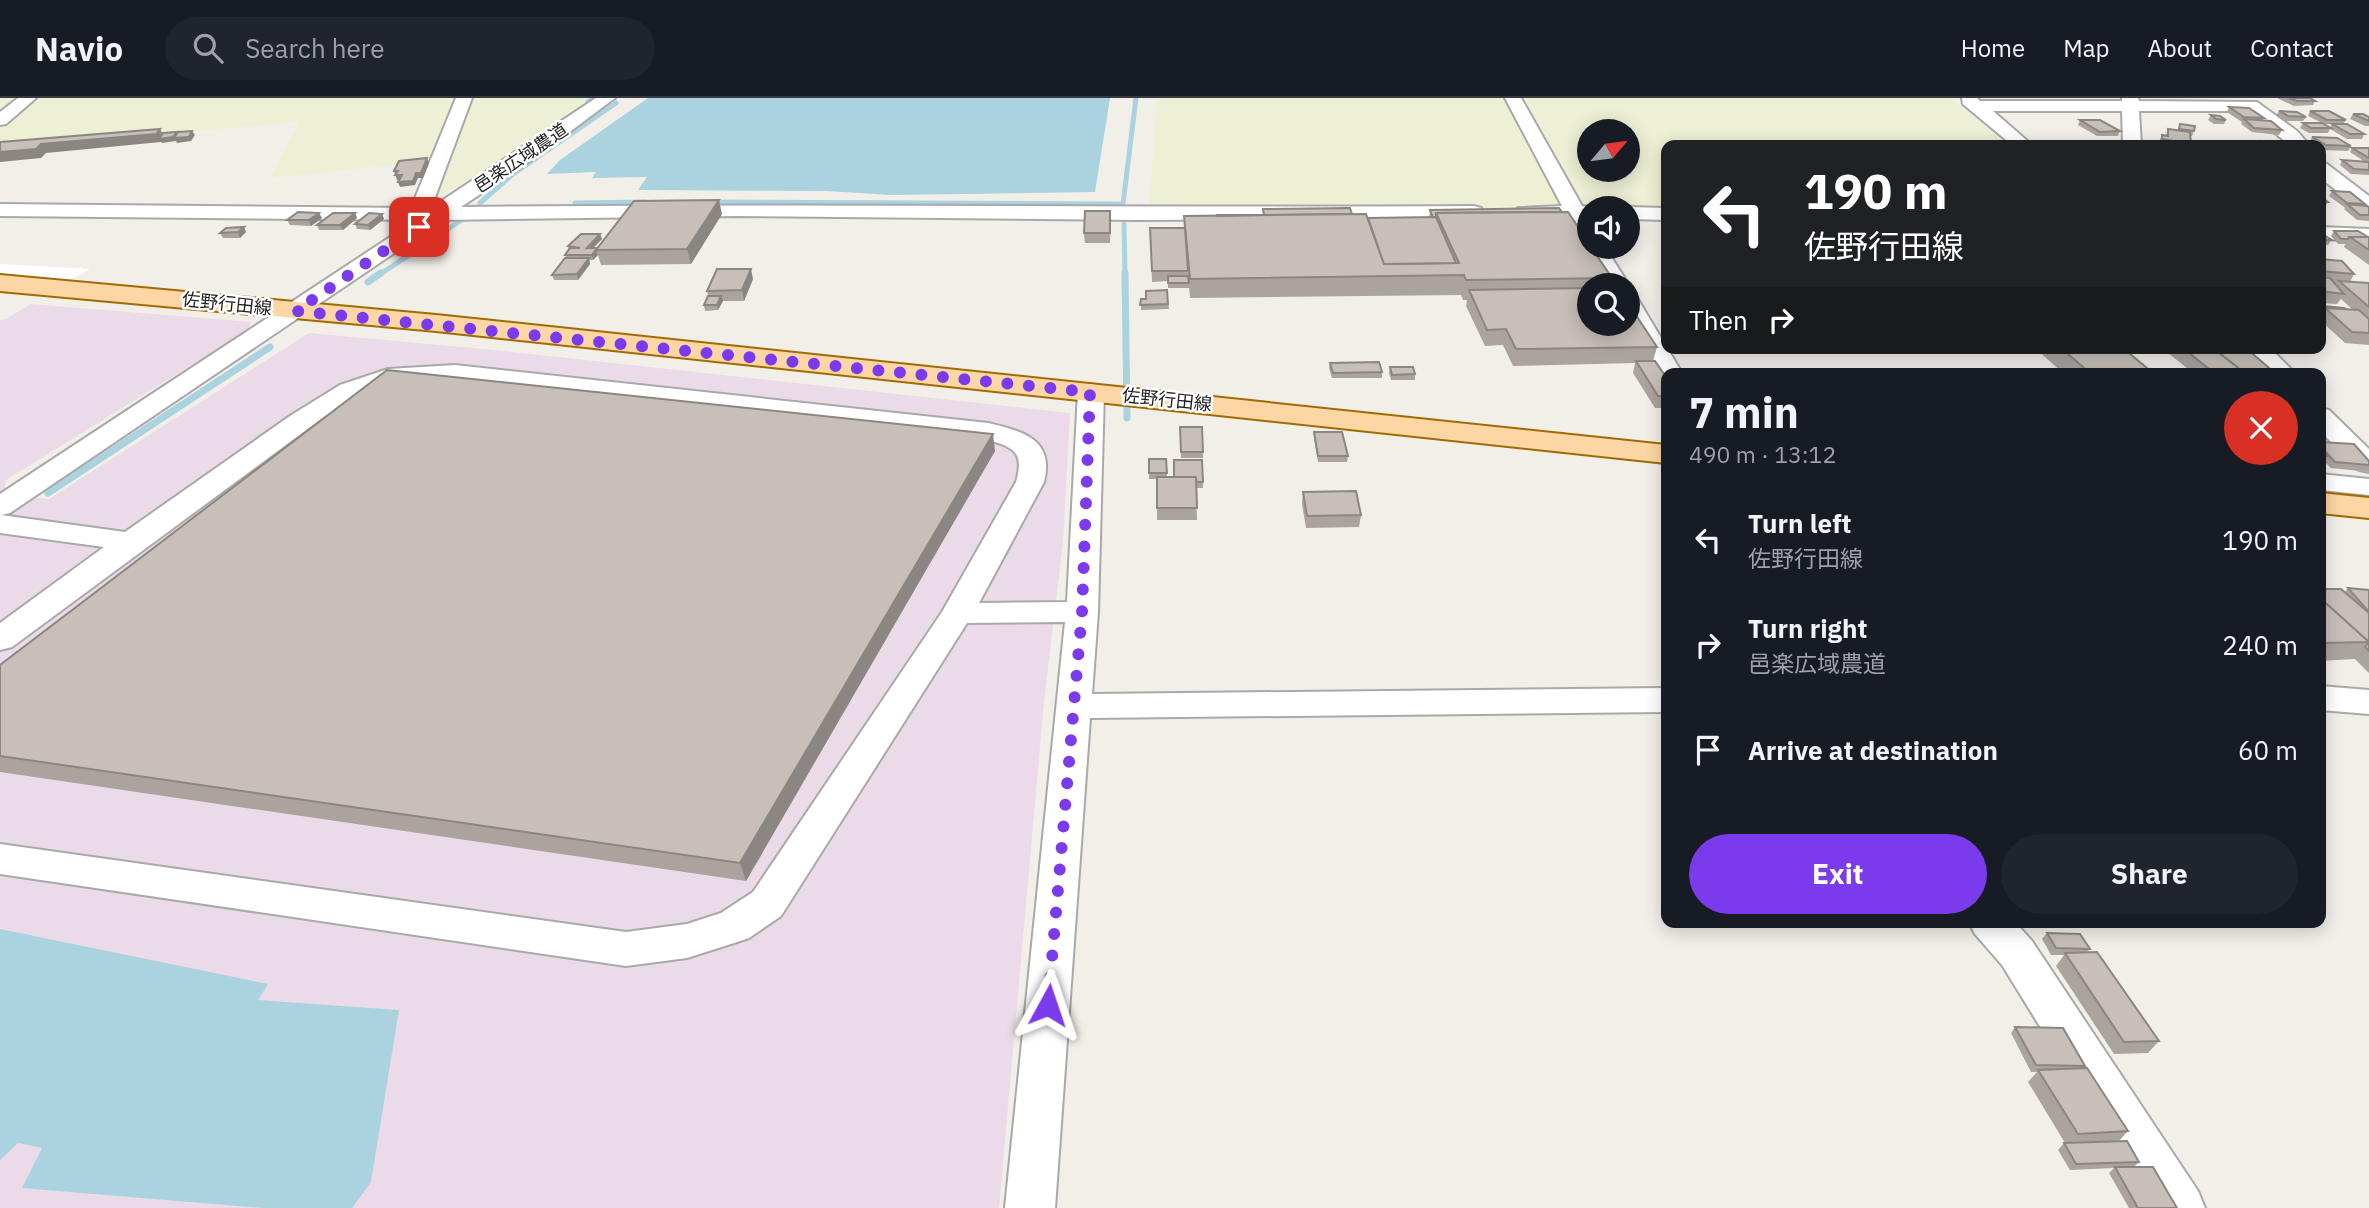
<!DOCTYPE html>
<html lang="en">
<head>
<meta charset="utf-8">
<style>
	:root { --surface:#171b24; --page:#20242c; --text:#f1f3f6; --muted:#9ea1a6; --line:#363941; --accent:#7c3aed }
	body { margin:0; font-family:"IBM Plex Sans","Noto Sans JP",sans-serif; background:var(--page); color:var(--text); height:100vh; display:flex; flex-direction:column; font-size:26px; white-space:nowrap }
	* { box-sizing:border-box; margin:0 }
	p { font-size:23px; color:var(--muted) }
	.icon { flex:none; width:38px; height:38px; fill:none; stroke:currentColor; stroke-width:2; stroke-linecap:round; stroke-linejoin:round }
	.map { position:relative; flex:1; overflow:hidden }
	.drawer { position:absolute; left:1661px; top:270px; width:665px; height:560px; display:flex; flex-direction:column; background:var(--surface); border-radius:14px; box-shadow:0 4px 18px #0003 }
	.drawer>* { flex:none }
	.guide { position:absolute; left:1661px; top:42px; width:665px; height:214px; border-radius:14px; box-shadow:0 4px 18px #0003; background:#202124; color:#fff; overflow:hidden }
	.needle { width:46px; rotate:61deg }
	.controls { position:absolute; left:1577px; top:21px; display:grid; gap:14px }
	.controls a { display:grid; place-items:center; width:63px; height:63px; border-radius:50%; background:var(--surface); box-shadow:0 4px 18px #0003; font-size:35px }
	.pin { position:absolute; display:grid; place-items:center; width:60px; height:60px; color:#fff; margin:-30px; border-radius:14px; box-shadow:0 4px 10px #0006 }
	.me { position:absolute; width:77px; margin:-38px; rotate:5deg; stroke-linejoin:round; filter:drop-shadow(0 0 5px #0008) }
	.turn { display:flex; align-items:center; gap:24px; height:147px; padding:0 28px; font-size:32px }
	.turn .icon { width:91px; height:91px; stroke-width:2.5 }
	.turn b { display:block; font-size:49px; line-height:60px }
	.then { display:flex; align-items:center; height:66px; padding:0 28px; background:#0003; gap:14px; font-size:26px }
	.round { display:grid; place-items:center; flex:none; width:74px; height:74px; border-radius:37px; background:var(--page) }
	.overview { display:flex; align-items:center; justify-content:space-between; height:119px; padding:0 28px }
	h1 { font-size:42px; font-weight:800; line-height:52px }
	.action { display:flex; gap:14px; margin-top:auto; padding:14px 28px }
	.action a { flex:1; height:80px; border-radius:42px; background:var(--accent); color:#fff; font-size:28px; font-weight:800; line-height:80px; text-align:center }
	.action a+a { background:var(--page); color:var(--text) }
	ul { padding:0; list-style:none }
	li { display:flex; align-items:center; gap:21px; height:105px; padding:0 28px }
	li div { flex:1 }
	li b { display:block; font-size:26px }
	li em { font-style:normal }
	header { display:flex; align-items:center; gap:42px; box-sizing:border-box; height:98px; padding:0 35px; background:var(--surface); border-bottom:2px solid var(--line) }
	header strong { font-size:33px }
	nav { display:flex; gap:38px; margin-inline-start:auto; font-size:24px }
	.search { width:490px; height:63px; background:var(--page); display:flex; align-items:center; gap:18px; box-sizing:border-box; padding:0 24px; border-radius:38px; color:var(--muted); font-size:26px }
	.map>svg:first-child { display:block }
	.industrial { fill:#ebdbe8 }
	.farmland { fill:#eef0d5; fill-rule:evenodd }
	.water { fill:#aad3df }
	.pier { fill:#fff }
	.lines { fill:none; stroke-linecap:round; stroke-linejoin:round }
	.stream-far1 { stroke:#aad3df; stroke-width:5 }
	.stream { stroke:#aad3df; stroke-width:7 }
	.minor-casing { stroke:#a9a9a9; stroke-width:4 }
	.major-casing { stroke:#a06b00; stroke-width:4 }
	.minor { fill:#fff; fill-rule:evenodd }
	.major { fill:#fcd6a4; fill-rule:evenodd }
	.wall { fill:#aba49e }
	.shaded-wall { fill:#8b8681 }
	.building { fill:#c7bfb8; stroke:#8b8681; stroke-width:2 }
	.route { stroke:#7c3aed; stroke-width:12; stroke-dasharray:0 21.6 }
	.labels { text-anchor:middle; stroke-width:5; stroke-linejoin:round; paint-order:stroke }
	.far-street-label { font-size:18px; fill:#222; stroke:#fff }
</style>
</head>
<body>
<header>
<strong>Navio</strong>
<div class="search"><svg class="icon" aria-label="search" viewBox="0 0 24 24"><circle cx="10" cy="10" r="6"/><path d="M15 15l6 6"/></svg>Search here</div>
<nav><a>Home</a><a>Map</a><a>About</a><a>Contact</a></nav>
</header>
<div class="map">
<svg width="2369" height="1110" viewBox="0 0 2369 1110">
	<rect width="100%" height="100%" fill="#f2efe9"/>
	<g class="industrial">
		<path d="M31,206L251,224L248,232L6,382L4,397L0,399V222L6,221Z"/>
		<path d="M309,235L494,252L1070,315L1063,444L1044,604L999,1110H0V417L27,399L49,401Z"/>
	</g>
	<g class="farmland">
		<path d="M0,0H457L432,63L270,80L299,24L0,50Z"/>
		<path d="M474,0H588L581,6L586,8L510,58L436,100Z"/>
		<path d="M1157,0H1952L2007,47H1666V110H1149ZM1589,33H1628V72H1589Z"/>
	</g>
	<g class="water">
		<path d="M648,0H1110L1095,94L890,97L827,93L638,92L647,79L592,80L596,74L547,76L560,62Z"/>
		<path d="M0,831L268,886L258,902L399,912L371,1084L352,1110H263L22,1090L42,1050L18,1045L0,1062Z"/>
	</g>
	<path class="pier" d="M0,166L90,171L46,195L0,192Z"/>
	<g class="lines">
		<g class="stream-far1">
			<path d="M588,4L593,0"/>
			<path d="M706,104L1123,106L1136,0"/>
			<path d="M480,105L513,76L616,5"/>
			<path d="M575,105L645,104"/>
			<path d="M1124,126L1125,177"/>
			<path d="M379,177L463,121"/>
		</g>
		<g class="stream">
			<path d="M1125,175L1127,320"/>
			<path d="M368,184L381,175"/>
			<path d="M48,395L270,249"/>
		</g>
		<g class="minor-casing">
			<g id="minor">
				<path d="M18,0H36L6,26L0,27V14Z"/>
				<path d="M456,0H472L431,110L596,0H615L540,56L461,109C799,105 1136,110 1474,108L1481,110L1484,114L1481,118L1474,120L1137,122L737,118L443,122L10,415L1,417L125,434L290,318L340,287L388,271L455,267L988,325C1022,333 1055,341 1044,384L979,505L1067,504L1078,294L1082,289L1091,286L1100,289L1104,294L1098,514L1092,596L1666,590V614L1090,620L1055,1110H1005L1065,524L967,525L781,818L749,840L734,845L687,860L626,868L0,776V746L626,834L687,826L721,815L753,794L942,514L1016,384C1025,353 1013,349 985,341L455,281C399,282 373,287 325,318L12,549L0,552V525L104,449L0,435V396L416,122L0,118V106L411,110Z"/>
				<path d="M1505,0H1521L1582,108L1596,110H1589V149H1605L1629,187L1628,189V187H1607L1584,149L1587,145L1582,143L1568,120L1518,118L1515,114L1518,110L1562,108Z"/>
				<path d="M1962,0H1977L1980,3H2122V0H2138L2139,3L2257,4L2297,33L2309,47H2290L2247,13H2139L2141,47H2123L2122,13H1993L2032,47H2012L1963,6Z"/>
				<path d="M2320,64L2327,66L2369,98V114L2362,112L2320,80Z"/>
				<path d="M1628,109L1666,110V122L1628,121V110H1623Z"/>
				<path d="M2320,129L2369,131V143L2320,141Z"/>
				<path d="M1628,196L1636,198L1682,275H1666V281L1661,280L1628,222Z"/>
				<path d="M2244,250H2270L2295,275H2268Z"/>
				<path d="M2320,310L2329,312L2369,351V374L2359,372L2320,333Z"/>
				<path d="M2320,376L2369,381V397L2320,392Z"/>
				<path d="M2320,588L2369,592V616L2320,612Z"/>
				<path d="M1969,824H2015L2032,843L2198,1093L2205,1110H2152L2002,867L1975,836Z"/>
			</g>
		</g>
		<g class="major-casing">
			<g id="major">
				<path d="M0,177L436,217L1666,347V365L436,233L0,193Z"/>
				<path d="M2320,395L2369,400V420L2320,415Z"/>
			</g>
		</g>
		<use href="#minor" class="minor"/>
		<use href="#major" class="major"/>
	</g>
	<g class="wall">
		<path d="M2277,0H2310L2315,3L2313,7L2294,8Z"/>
		<path d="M2229,9L2264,20L2263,22L2282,32L2279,37L2252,34L2241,26L2242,24L2227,14Z"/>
		<path d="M2279,13L2306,19L2303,23H2285L2276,18Z"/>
		<path d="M2310,13L2346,22L2343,26L2364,36L2362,41H2347L2330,31L2328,35H2309L2300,30L2303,25L2330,30L2332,26H2324L2308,18Z"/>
		<path d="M2353,16L2369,19V28H2365L2350,21Z"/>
		<path d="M2211,17L2226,22L2224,26H2214L2208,22Z"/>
		<path d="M2080,22L2120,33L2118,38H2097L2078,27Z"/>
		<path d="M2180,26L2194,33L2192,38H2190V47H2168L2160,46V41L2162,37H2166L2168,31L2178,32Z"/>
		<path d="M2312,39L2351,48L2348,53L2323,52L2320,50V47H2315L2310,44Z"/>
		<path d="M2352,50H2369V77L2351,76L2340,67L2342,62L2365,64L2350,54Z"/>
		<path d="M2332,93L2365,106L2364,108L2369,109V123L2357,122L2344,111L2345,110L2344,109L2329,98Z"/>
		<path d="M2320,98L2328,104L2325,109H2320Z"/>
		<path d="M1263,111L1352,116L1368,120H1429L1430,112L1612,180L1610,187H1589V226L1657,249L1653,263L1666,279V310H1655L1633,275L1635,265L1513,268L1503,247L1485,248L1466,208L1467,202H1463L1461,197L1190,200L1189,190H1168V183L1152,184L1150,130H1184V118L1263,117Z"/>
		<path d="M355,115L357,120L343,132H319L317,127Z"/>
		<path d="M382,116L384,121L370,132L357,131L355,126Z"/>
		<path d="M722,116L691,166L601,167L598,157L593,162H589L590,166L578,182H554L552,177L566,160L565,157L569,152L568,148L600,136L602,141L593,150H597Z"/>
		<path d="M322,120L311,128L290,127L287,122Z"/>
		<path d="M1111,123L1110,145H1085L1084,135Z"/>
		<path d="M2334,133L2369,139V167L2344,149L2345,146H2338L2331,138Z"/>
		<path d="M246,134L240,140H223L220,135Z"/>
		<path d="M2320,135L2332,142L2328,147H2320Z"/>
		<path d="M2320,161L2354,176L2350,184L2369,185V247L2345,245L2320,222L2322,215L2320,213L2323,208L2353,212L2341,201L2337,206L2320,205Z"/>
		<path d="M753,181L744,203H723L718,212L705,213L704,207L708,198L707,193Z"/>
		<path d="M1167,192L1169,211L1141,212V201H1146Z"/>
		<path d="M2035,250H2123L2153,275H2063Z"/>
		<path d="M2162,250H2226L2275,275H2193Z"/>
		<path d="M1330,265L1382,274V280H1332L1329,270Z"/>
		<path d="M1390,269L1415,276V282H1391L1389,275Z"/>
		<path d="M1180,329H1202L1203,360H1181Z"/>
		<path d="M1314,334L1348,358L1347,364H1318L1314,340Z"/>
		<path d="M2320,344L2369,363V374L2331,370L2324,363L2323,364H2320Z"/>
		<path d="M995,353L746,783L0,674V567Z"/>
		<path d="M1149,361H1166L1167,379H1174L1202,362L1203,390H1196L1197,422H1157V381H1149Z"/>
		<path d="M1303,394L1361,417L1359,429L1306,430L1302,406Z"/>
		<path d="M2348,490L2369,492V575L2355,561L2320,563V491L2345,494Z"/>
		<path d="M2064,824H2114L2111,828L2067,829Z"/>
		<path d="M2150,824H2184L2154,828Z"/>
		<path d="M2047,835L2090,851L2087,854L2159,943L2148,955L2114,956L2056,868L2064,857H2051L2042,841Z"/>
		<path d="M2015,929L2085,968L2083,970L2128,1033L2119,1043L2139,1064L2134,1069L2177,1110H2129L2109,1075L2114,1070L2070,1072L2058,1052L2064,1045H2065L2028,984L2037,974H2031L2011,935Z"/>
	</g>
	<g class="shaded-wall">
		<path d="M160,31L165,40L177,34L179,39L192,33L195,37L191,43L177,45L176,43L162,45L161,44L46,55L41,60L0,64V54L41,46Z"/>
		<path d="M427,60L429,65L423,80H418L415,87L400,89L398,84Z"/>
		<path d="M394,73H398L402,77L404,82H397Z"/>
		<path d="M719,102L722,116L691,166L687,151Z"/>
		<path d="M319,115L322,120L311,128L309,122Z"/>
		<path d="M355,115L357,120L343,132L340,127Z"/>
		<path d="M382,116L384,121L370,132L368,127Z"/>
		<path d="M244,129L246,134L240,140L238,134Z"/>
		<path d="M600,136L602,141L588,155L587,150Z"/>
		<path d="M597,150L596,152L598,157L593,162L592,157Z"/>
		<path d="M589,160L590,166L578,182L577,176Z"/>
		<path d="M751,171L753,181L744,203L742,192Z"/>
		<path d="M721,198L723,203L718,212L717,207Z"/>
		<path d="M993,336L995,353L746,783L740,765Z"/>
	</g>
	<g class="building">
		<path d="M2289,0H2310L2315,3H2297Z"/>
		<path d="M2229,9L2249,10L2264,20L2244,19Z"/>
		<path d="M2279,13L2297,14L2306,19L2288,18Z"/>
		<path d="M2310,13H2329L2346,22H2327Z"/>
		<path d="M2353,16H2363L2369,19V23Z"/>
		<path d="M2211,17L2220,18L2226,22L2216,21Z"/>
		<path d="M2244,21L2271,23L2282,32L2254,30Z"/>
		<path d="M2080,22H2100L2120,33L2100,34Z"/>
		<path d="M2303,25H2322L2331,30H2311Z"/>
		<path d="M2180,26L2195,28L2194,33L2179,31Z"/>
		<path d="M2332,26H2347L2364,36H2350Z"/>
		<path d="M160,31L156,36L41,46L36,51L0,54V44Z"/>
		<path d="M2168,31L2190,34L2191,46L2162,41V37L2168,38Z"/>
		<path d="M192,33L189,39L174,40L178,34Z"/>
		<path d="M177,34L173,39L159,41L163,35Z"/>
		<path d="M2312,39L2337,40L2351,48L2326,47Z"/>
		<path d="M2262,43L2295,47H2265Z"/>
		<path d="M2352,50H2369V60Z"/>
		<path d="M427,60L421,75H416L413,83L398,84L402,77H395L398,73H394L399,63Z"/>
		<path d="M2342,62L2369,64V72L2354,71Z"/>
		<path d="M2332,93L2350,94L2365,106L2347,105Z"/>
		<path d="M2320,98L2328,104H2320Z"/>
		<path d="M719,102L687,151L596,152L634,103Z"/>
		<path d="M2347,106L2367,108L2369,109V117H2360Z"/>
		<path d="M1350,110L1352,116L1264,117L1263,111Z"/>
		<path d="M1559,110L1562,114L1436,115V119L1433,120L1430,112Z"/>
		<path d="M1085,113H1110V135H1084Z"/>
		<path d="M298,114L319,115L309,122H287Z"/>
		<path d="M1568,114L1589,145V149H1591L1612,180L1466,182L1464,177L1190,181L1184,118L1366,116L1384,166L1459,165L1436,115Z"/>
		<path d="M333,115H355L340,127H317Z"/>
		<path d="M369,115L382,116L368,127L355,126Z"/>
		<path d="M1217,117H1263L1217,118Z"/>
		<path d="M1436,119L1456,165L1384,166L1368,120Z"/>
		<path d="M244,129L238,134L220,135L226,130Z"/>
		<path d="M1150,130H1185L1188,173H1152Z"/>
		<path d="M2334,133H2358L2368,139H2350L2348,141H2341Z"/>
		<path d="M2320,135L2332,142H2320Z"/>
		<path d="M581,136H600L587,150H597L592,157H565L570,150H580L568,148Z"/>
		<path d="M2350,139H2369V152Z"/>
		<path d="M565,160H589L577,176L552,177Z"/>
		<path d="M2320,161L2342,163L2354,176L2320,173Z"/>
		<path d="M717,171H751L742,192L707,193Z"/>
		<path d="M1168,178H1188L1189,185H1168Z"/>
		<path d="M2320,179L2330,180L2344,196L2320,193Z"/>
		<path d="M2339,183L2369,185V209Z"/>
		<path d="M1589,190V226H1628V205L1657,249L1516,251L1506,231L1487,232L1469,192Z"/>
		<path d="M1167,192L1168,206L1140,207L1141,201H1146V193Z"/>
		<path d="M708,198H721L717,207H704Z"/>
		<path d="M2323,208L2344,210L2346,211L2325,210Z"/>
		<path d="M2325,210L2359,212L2369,221V235L2352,234Z"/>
		<path d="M2061,250H2123L2153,275H2090Z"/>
		<path d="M2183,250H2213L2245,275H2214Z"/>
		<path d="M2213,250L2247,251L2275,275H2245Z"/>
		<path d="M1636,263H1655L1666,279V298H1658Z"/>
		<path d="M1379,264L1382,274L1333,275L1330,265Z"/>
		<path d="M1390,269H1413L1415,276L1392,277Z"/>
		<path d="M387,272L993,336L740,765L0,658V567Z"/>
		<path d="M1180,329H1202L1203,354H1181Z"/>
		<path d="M1314,334H1342L1348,358H1318Z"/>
		<path d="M2320,344L2354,346L2369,363V367L2335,364L2320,348Z"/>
		<path d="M2320,351L2327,358H2320Z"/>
		<path d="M1149,361H1166L1167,375H1149Z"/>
		<path d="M1174,362H1202L1203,384H1196V379H1174Z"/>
		<path d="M1157,379H1196L1197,410H1157Z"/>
		<path d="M1356,393L1361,417L1307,418L1303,394Z"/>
		<path d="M2348,490L2369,492V514Z"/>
		<path d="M2320,491H2341L2369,515V553L2365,549L2369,544L2320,500Z"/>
		<path d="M2320,500L2369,544L2320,545Z"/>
		<path d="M2047,835L2080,836L2090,851L2056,850Z"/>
		<path d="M2097,854L2159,943L2124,944L2065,855Z"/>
		<path d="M2015,929L2063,930L2085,968L2036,967Z"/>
		<path d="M2087,970L2128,1033L2078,1036L2038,972Z"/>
		<path d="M2127,1043L2139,1064L2076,1066L2064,1045Z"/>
		<path d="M2115,1069H2153L2177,1110H2138Z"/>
	</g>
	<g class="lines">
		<path class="route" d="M419,129L296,213L1090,294L1082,514L1048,907"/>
	</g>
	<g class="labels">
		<g class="far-street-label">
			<text transform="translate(521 60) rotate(-34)" y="6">邑楽広域農道</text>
			<text transform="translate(227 206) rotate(6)" y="6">佐野行田線</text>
			<text transform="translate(1167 302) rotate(6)" y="6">佐野行田線</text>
		</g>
	</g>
</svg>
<div class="controls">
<a><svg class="needle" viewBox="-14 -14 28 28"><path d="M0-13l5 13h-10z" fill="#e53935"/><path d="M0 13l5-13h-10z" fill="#9ea1a6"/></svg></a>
<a><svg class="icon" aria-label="sound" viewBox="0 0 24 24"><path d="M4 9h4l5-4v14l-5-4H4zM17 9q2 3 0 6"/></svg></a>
<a><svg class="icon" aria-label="search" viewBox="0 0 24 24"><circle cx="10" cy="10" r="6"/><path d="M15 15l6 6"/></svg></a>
</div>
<div class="pin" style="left:419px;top:129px;background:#d93025"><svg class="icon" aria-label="arrive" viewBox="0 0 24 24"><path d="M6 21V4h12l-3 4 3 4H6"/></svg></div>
<svg class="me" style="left:1048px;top:907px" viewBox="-20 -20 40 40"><path d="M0-17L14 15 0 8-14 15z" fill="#7c3aed" stroke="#fff" stroke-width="4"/></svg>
<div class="guide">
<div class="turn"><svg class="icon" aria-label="left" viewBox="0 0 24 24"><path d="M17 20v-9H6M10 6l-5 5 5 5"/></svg><div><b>190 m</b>佐野行田線</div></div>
<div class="then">Then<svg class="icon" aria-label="right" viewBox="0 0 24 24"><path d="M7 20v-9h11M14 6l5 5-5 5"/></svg></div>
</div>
<section class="drawer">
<div class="overview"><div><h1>7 min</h1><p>490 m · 13:12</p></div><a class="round" style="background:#d93025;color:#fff"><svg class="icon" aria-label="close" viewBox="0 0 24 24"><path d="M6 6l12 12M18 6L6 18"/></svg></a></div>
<ul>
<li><svg class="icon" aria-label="left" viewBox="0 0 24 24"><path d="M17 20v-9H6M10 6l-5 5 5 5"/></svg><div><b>Turn left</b><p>佐野行田線</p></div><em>190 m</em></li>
<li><svg class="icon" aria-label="right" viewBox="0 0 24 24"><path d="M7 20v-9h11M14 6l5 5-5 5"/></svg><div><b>Turn right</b><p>邑楽広域農道</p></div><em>240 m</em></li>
<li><svg class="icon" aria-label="arrive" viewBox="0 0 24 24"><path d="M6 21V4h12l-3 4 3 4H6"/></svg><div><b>Arrive at destination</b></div><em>60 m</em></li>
</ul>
<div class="action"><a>Exit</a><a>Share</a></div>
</section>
</div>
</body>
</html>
